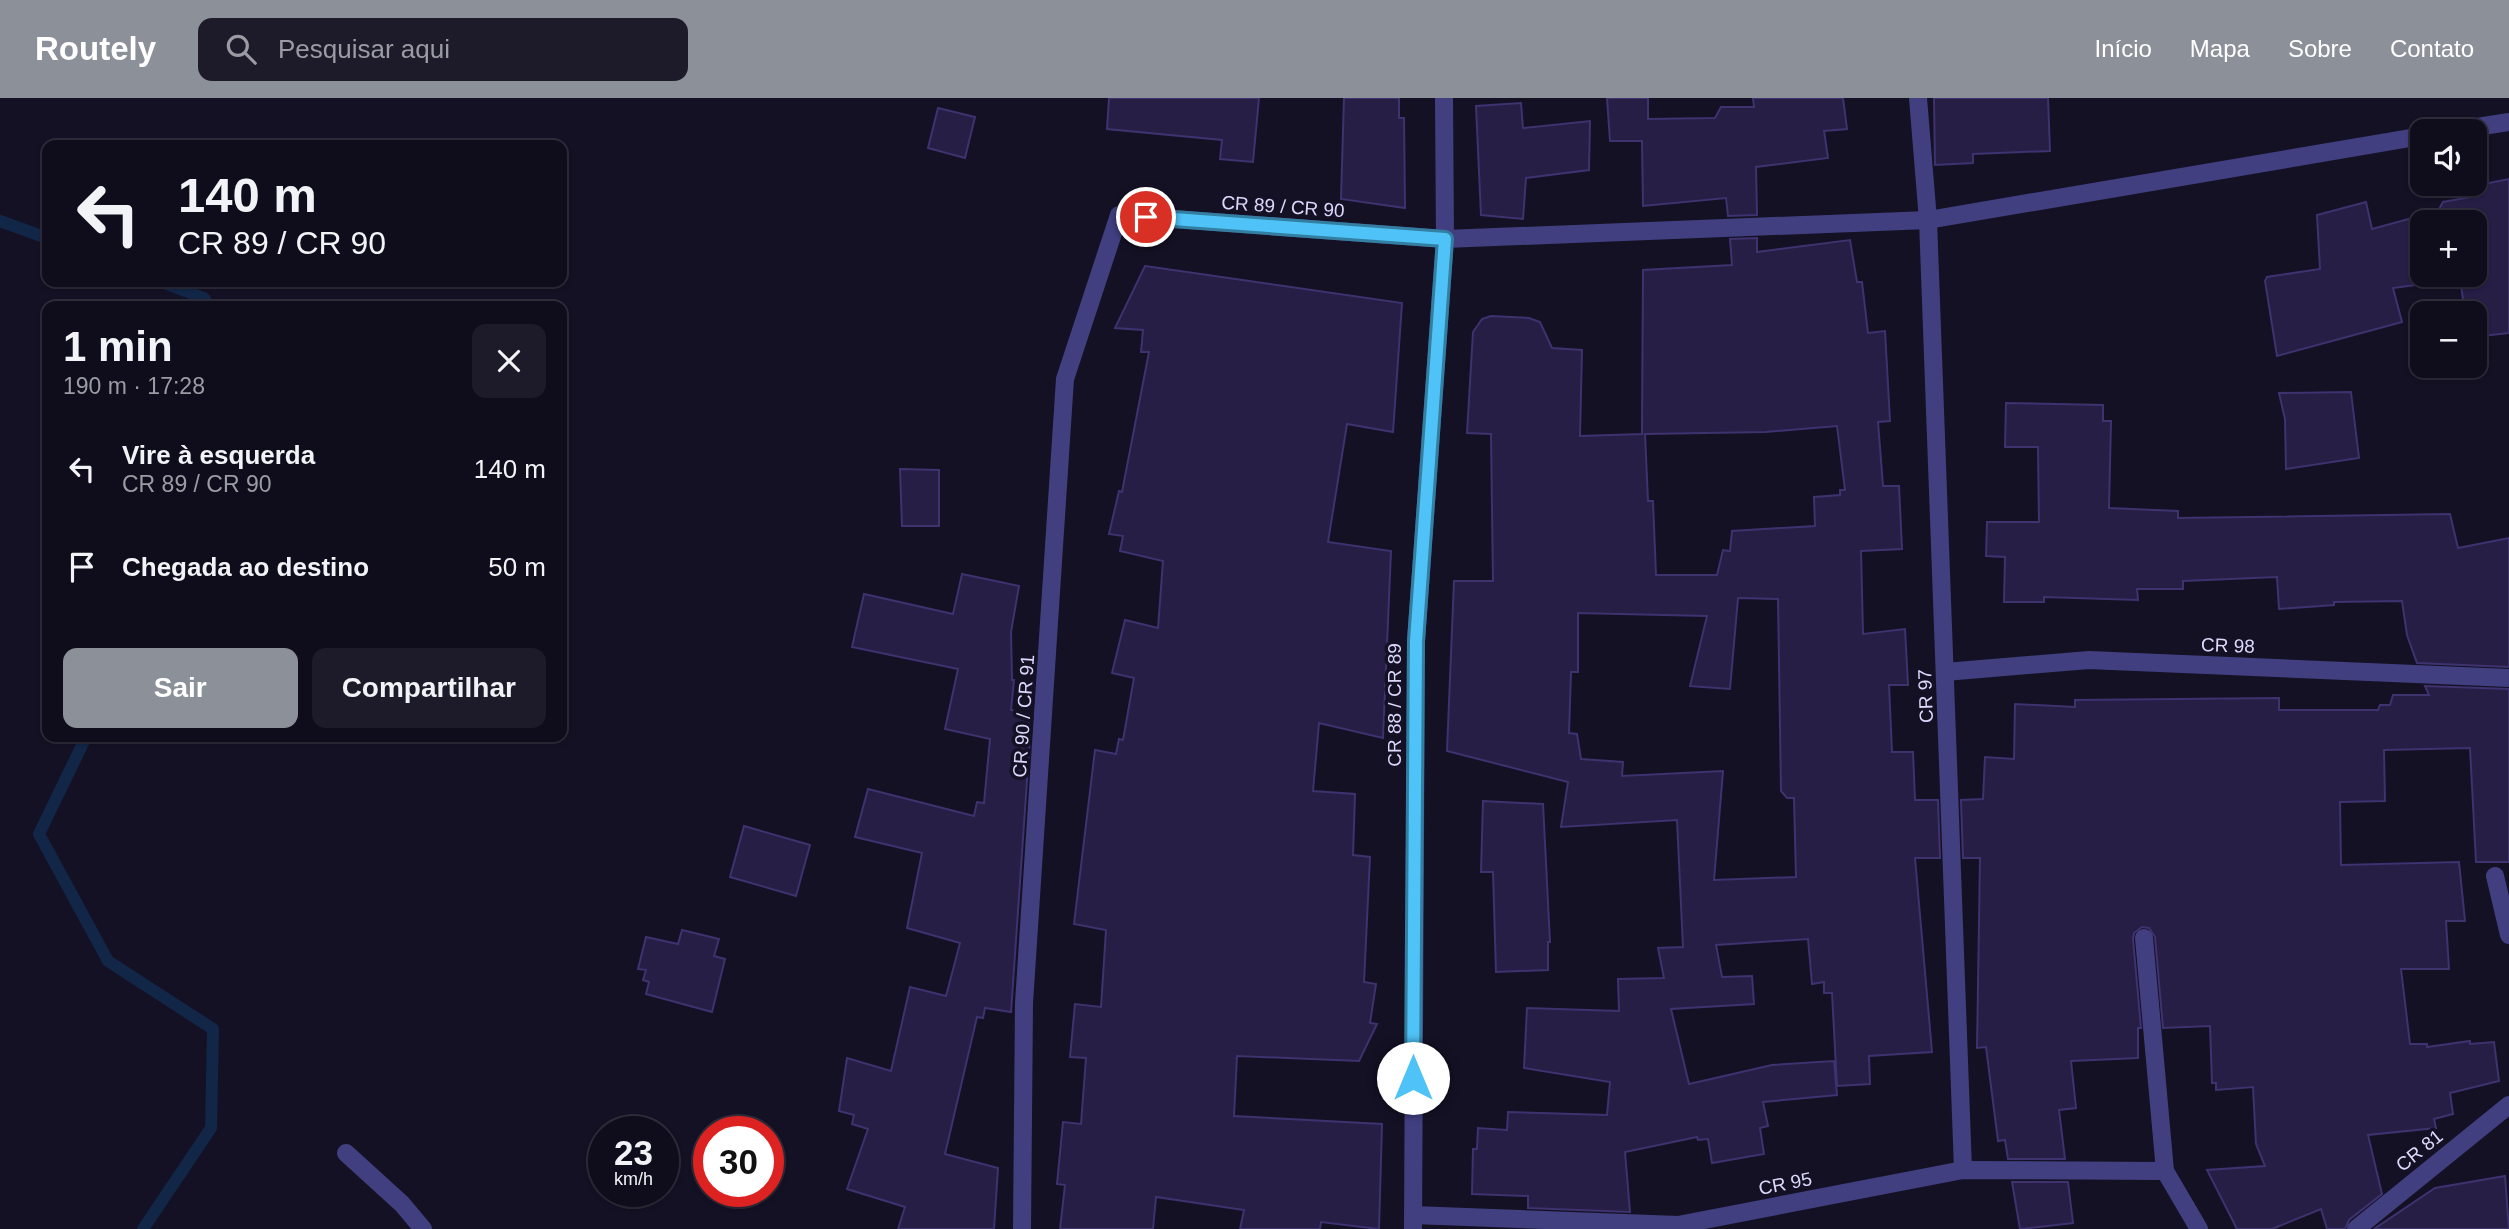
<!DOCTYPE html>
<html lang="pt">
<head>
<meta charset="utf-8">
<style>
	:root { --surface:#0f0d1c; --page:#1d1b29; --text:#f1f3f6; --muted:#9b9ca3; --line:#2f2d3b; --accent:#8c9099 }
	body { margin:0; font-family:Helvetica,sans-serif; background:var(--page); color:var(--text); height:100vh; display:flex; flex-direction:column; font-size:26px; white-space:nowrap }
	* { box-sizing:border-box; margin:0 }
	p { font-size:23px; color:var(--muted) }
	.icon { flex:none; width:38px; height:38px; fill:none; stroke:currentColor; stroke-width:2; stroke-linecap:round; stroke-linejoin:round }
	.map { position:relative; flex:1; overflow:hidden }
	.details { position:absolute; left:42px; top:203px; width:525px; height:441px; display:flex; flex-direction:column; background:var(--surface); border-radius:14px; box-shadow:0 2px 5px #0004,0 0 0 2px var(--line) }
	.details>* { flex:none }
	.top-card { position:absolute; left:42px; top:42px; width:525px; height:147px; border-radius:14px; box-shadow:0 2px 5px #0004,0 0 0 2px var(--line); background:#0f0d1c; color:var(--text); overflow:hidden }
	.tools { position:absolute; left:2410px; top:21px; display:grid; gap:14px }
	.tools a { display:grid; place-items:center; width:77px; height:77px; border-radius:14px; background:var(--surface); box-shadow:0 2px 5px #0004,0 0 0 2px var(--line); font-size:35px }
	.speed { position:absolute; left:588px; top:1018px; display:flex; gap:14px; font-size:35px; font-weight:700; text-align:center }
	.speed>* { display:grid; place-content:center; width:91px; height:91px; border-radius:50%; background:var(--surface); box-shadow:0 2px 5px #0004,0 0 0 2px var(--line); line-height:1 }
	.speed small { font-size:18px; font-weight:400 }
	.speed .limit { border:10px solid #d22; background:#fff; color:#111 }
	.pin { position:absolute; display:grid; place-items:center; width:60px; height:60px; color:#fff; margin:-30px; border:4px solid #fff; border-radius:50%; box-shadow:0 2px 7px #0007 }
	.me { position:absolute; width:77px; margin:-38px; rotate:0deg; stroke-linejoin:round; filter:drop-shadow(0 0 5px #0008) }
	.turn { display:flex; align-items:center; gap:24px; height:147px; padding:0 21px; font-size:32px }
	.turn .icon { width:91px; height:91px; stroke-width:2.5 }
	.turn b { display:block; font-size:49px; line-height:60px }
	.round { display:grid; place-items:center; flex:none; width:74px; height:74px; border-radius:14px; background:var(--page) }
	.summary { display:flex; align-items:center; justify-content:space-between; height:119px; padding:0 21px }
	h1 { font-size:42px; font-weight:700; line-height:52px }
	.cta { display:flex; gap:14px; margin-top:auto; padding:14px 21px }
	.cta a { flex:1; height:80px; border-radius:14px; background:var(--accent); color:#fff; font-size:28px; font-weight:700; line-height:80px; text-align:center }
	.cta a+a { background:var(--page); color:var(--text) }
	ul { padding:0; list-style:none }
	li { display:flex; align-items:center; gap:21px; height:98px; padding:0 21px }
	li div { flex:1 }
	li b { display:block; font-size:26px }
	li em { font-style:normal }
	header { display:flex; align-items:center; gap:42px; box-sizing:border-box; height:98px; padding:0 35px; background:var(--accent); color:#fff }
	header strong { font-size:33px }
	nav { display:flex; gap:38px; margin-inline-start:auto; font-size:24px }
	.search { width:490px; height:63px; background:var(--page); display:flex; align-items:center; gap:18px; box-sizing:border-box; padding:0 24px; border-radius:14px; color:var(--muted); font-size:26px }
	.map>svg:first-child { display:block }
	.lines { fill:none; stroke-linecap:round; stroke-linejoin:round }
	.stream { stroke:#122648; stroke-width:12 }
	.building { fill:#261e45; stroke:#3e326f; stroke-width:2; fill-rule:evenodd }
	.street { stroke:#423f81; stroke-width:18 }
	.route-casing { stroke:#337fa1; stroke-width:18 }
	.route { stroke:#4fc3f7; stroke-width:12 }
	.labels { text-anchor:middle; stroke-width:7; stroke-linejoin:round; paint-order:stroke }
	.street-label { font-size:19px; fill:#dcd8fc; stroke:#141125 }
</style>
</head>
<body>
<header>
<strong>Routely</strong>
<div class="search"><svg class="icon" aria-label="search" viewBox="0 0 24 24"><circle cx="10" cy="10" r="6"/><path d="M15 15l6 6"/></svg>Pesquisar aqui</div>
<nav><a>Início</a><a>Mapa</a><a>Sobre</a><a>Contato</a></nav>
</header>
<div class="map">
<svg width="2509" height="1131" viewBox="0 0 2509 1131">
	<rect width="100%" height="100%" fill="#141125"/>
	<g class="lines">
		<g class="stream">
			<path d="M0,123L47,140"/>
			<path d="M161,184L204,200L209,208"/>
			<path d="M86,639L39,736L108,863L213,931L211,1030L143,1131"/>
		</g>
	</g>
	<g class="building">
		<path d="M1109,0H1259L1253,64L1220,61L1222,42L1107,31Z"/>
		<path d="M1344,0H1399V20H1404L1405,110L1341,101Z"/>
		<path d="M1607,0H1648V21L1715,20L1721,9H1754L1753,0H1843L1847,31L1824,33L1828,60L1756,69L1757,117L1728,118L1726,100L1643,108L1642,43H1610Z"/>
		<path d="M1934,0H2048L2050,53L1973,56V65L1935,67Z"/>
		<path d="M1521,5L1523,30L1590,23L1589,72L1526,80L1523,121L1481,117L1476,8Z"/>
		<path d="M938,10L975,19L965,60L928,50Z"/>
		<path d="M2509,81V235L2474,239V215H2465L2460,181L2393,190L2402,224L2277,258L2265,183L2267,179L2320,171L2317,117L2366,104L2372,131L2438,113L2443,104L2477,98L2474,88ZM2422,124H2474V177H2422Z"/>
		<path d="M1757,140V154L1850,142L1857,184H1862L1868,235L1885,233L1890,323L1878,324L1883,388H1899L1902,451L1861,453L1863,536L1905,531L1908,587H1889L1892,654H1913L1915,702H1938L1940,760H1915L1932,954L1869,958L1870,986L1837,988L1832,895H1824V884L1812,886L1808,841L1716,847L1722,879L1752,878L1754,906L1671,911L1689,986L1772,967L1834,963L1837,997L1763,1004L1768,1028L1760,1030L1764,1056L1712,1065L1708,1041L1698,1042L1697,1039L1625,1054L1630,1114L1528,1110V1098L1472,1096L1473,1051H1477L1478,1030L1507,1032L1508,1014L1607,1017L1610,984L1524,970L1527,910L1619,913L1618,881L1664,880L1658,850L1683,849L1677,722L1561,729L1568,684L1447,653L1454,483H1493L1491,336L1467,335L1473,234L1482,221L1491,218L1529,220L1540,224L1552,250L1582,252L1580,338L1642,336L1643,172L1732,167L1730,141ZM1837,328L1845,392H1840V397L1814,399L1815,428L1732,433L1730,453L1723,452L1717,477H1656L1653,403H1648L1645,336L1765,334ZM1738,500L1778,501L1781,693L1787,700H1794L1796,779L1714,782L1723,673L1622,678L1623,664L1581,661L1577,636L1569,635L1571,574H1578V515L1707,518L1690,588L1730,591Z"/>
		<path d="M1145,168L1402,205L1393,334L1347,326L1328,444L1391,453L1383,640L1319,625L1313,693L1355,696L1353,757L1370,759L1364,884L1376,886L1370,925L1377,926L1359,963L1237,958L1234,1018L1382,1026L1379,1131L1321,1124L1320,1131H1240L1244,1112L1156,1099L1153,1131H1060L1065,1087L1057,1086L1063,1024L1081,1026L1086,960L1070,959L1075,906L1101,909L1106,832L1074,826L1095,652L1116,656L1119,641L1123,642L1134,580L1112,575L1125,522L1158,530L1163,463L1120,453L1123,438L1109,436L1119,393L1122,394L1149,254H1141L1143,232L1115,230Z"/>
		<path d="M2351,294L2359,360L2286,371L2285,321L2279,295Z"/>
		<path d="M2006,305L2103,307V323H2111L2109,410L2178,413V420L2450,416L2458,450L2509,440V569L2417,565L2407,537L2402,503L2334,504V507L2279,511L2277,479L2183,483V491H2137L2138,502L2044,499V504H2004L2005,459L1986,458L1987,424H2039L2038,349H2005Z"/>
		<path d="M900,371L939,372V428H902Z"/>
		<path d="M962,476L1019,488L1011,534L1012,582H1014L1011,612L1028,616L1030,639L1011,914L985,910L983,920L977,919L945,1056L998,1070L994,1131H898L905,1109L847,1091L868,1031L852,1026L854,1017L839,1013L847,960L891,973L910,889L946,898L960,845L907,830L922,755L855,739L868,691L974,718L977,704L984,705L990,641L945,631L958,571L852,549L864,496L953,516Z"/>
		<path d="M2425,588L2509,591V764H2476L2470,650L2384,652L2385,703L2340,704L2341,767L2459,764L2465,823H2446L2449,871H2401L2410,946H2427V949L2470,943V946L2494,944L2499,983L2450,995L2453,1016L2434,1021L2436,1030L2368,1037L2382,1096L2349,1122L2345,1131H2327L2321,1111L2272,1131H2237L2207,1072L2265,1068L2256,1046L2253,989L2216,992V985H2212L2210,928L2163,930L2155,839L2149,830L2142,829L2134,835L2133,841L2141,930H2138V960L2071,963L2076,1010L2059,1012L2065,1061H2008L2005,1042L1998,1043L1986,949L1977,950L1980,760H1963L1961,702L1983,701L1985,659L2014,661L2015,606L2075,609V602L2279,600V612H2378L2380,607H2390L2393,597H2429Z"/>
		<path d="M1483,703L1543,706L1550,844H1548V872L1496,874L1493,774H1481Z"/>
		<path d="M744,728L810,747L796,798L730,779Z"/>
		<path d="M682,832L719,841L714,858L725,861L712,914L646,896L649,884L643,882L646,872L638,871L646,839L678,846Z"/>
		<path d="M2505,1078L2509,1131H2374L2435,1090Z"/>
		<path d="M2012,1084H2068L2073,1125L2020,1131Z"/>
	</g>
	<g class="lines">
		<g class="street">
			<path d="M1918,0L1928,122L1963,1072"/>
			<path d="M2452,33L2509,24"/>
			<path d="M1945,574L2089,562L2509,580"/>
			<path d="M2495,778L2509,837"/>
			<path d="M2144,840L2165,1073L2199,1131"/>
			<path d="M346,1055L402,1106L423,1131"/>
			<path d="M1413,1117L1678,1127L1963,1072L2165,1073"/>
			<path d="M1022,1131L1024,905L1065,281L1119,117L1445,141L1928,122L2422,38"/>
			<path d="M1413,1131L1416,543L1445,141L1444,0"/>
			<path d="M2356,1131L2509,1007"/>
		</g>
	</g>
	<g class="lines">
		<g class="route-casing">
			<path id="route" d="M1146,119L1445,141L1416,543L1413,980"/>
		</g>
		<use href="#route" class="route"/>
	</g>
	<g class="labels">
		<g class="street-label">
			<text transform="translate(1283 108) rotate(4)" y="7">CR 89 / CR 90</text>
			<text transform="translate(2228 547) rotate(2)" y="7">CR 98</text>
			<text transform="translate(1925 598) rotate(-92)" y="7">CR 97</text>
			<text transform="translate(1394 607) rotate(-90)" y="7">CR 88 / CR 89</text>
			<text transform="translate(1023 618) rotate(-86)" y="7">CR 90 / CR 91</text>
			<text transform="translate(2419 1052) rotate(-39)" y="7">CR 81</text>
			<text transform="translate(1785 1085) rotate(-11)" y="7">CR 95</text>
		</g>
	</g>
</svg>
<div class="tools">
<a><svg class="icon" aria-label="sound" viewBox="0 0 24 24"><path d="M4 9h4l5-4v14l-5-4H4zM17 9q2 3 0 6"/></svg></a>
<a>+</a>
<a>−</a>
</div>
<div class="speed"><div>23<small>km/h</small></div><div class="limit">30</div></div>
<div class="pin" style="left:1146px;top:119px;background:#d93025"><svg class="icon" aria-label="arrive" viewBox="0 0 24 24"><path d="M6 21V4h12l-3 4 3 4H6"/></svg></div>
<svg class="me" style="left:1413px;top:980px" viewBox="-20 -20 40 40"><circle r="19" fill="#fff"/><path d="M0-13L10 11 0 6-10 11z" fill="#4fc3f7"/></svg>
<div class="top-card">
<div class="turn"><svg class="icon" aria-label="left" viewBox="0 0 24 24"><path d="M17 20v-9H6M10 6l-5 5 5 5"/></svg><div><b>140 m</b>CR 89 / CR 90</div></div>
</div>
<section class="details">
<div class="summary"><div><h1>1 min</h1><p>190 m · 17:28</p></div><a class="round"><svg class="icon" aria-label="close" viewBox="0 0 24 24"><path d="M6 6l12 12M18 6L6 18"/></svg></a></div>
<ul>
<li><svg class="icon" aria-label="left" viewBox="0 0 24 24"><path d="M17 20v-9H6M10 6l-5 5 5 5"/></svg><div><b>Vire à esquerda</b><p>CR 89 / CR 90</p></div><em>140 m</em></li>
<li><svg class="icon" aria-label="arrive" viewBox="0 0 24 24"><path d="M6 21V4h12l-3 4 3 4H6"/></svg><div><b>Chegada ao destino</b></div><em>50 m</em></li>
</ul>
<div class="cta"><a>Sair</a><a>Compartilhar</a></div>
</section>
</div>
</body>
</html>
